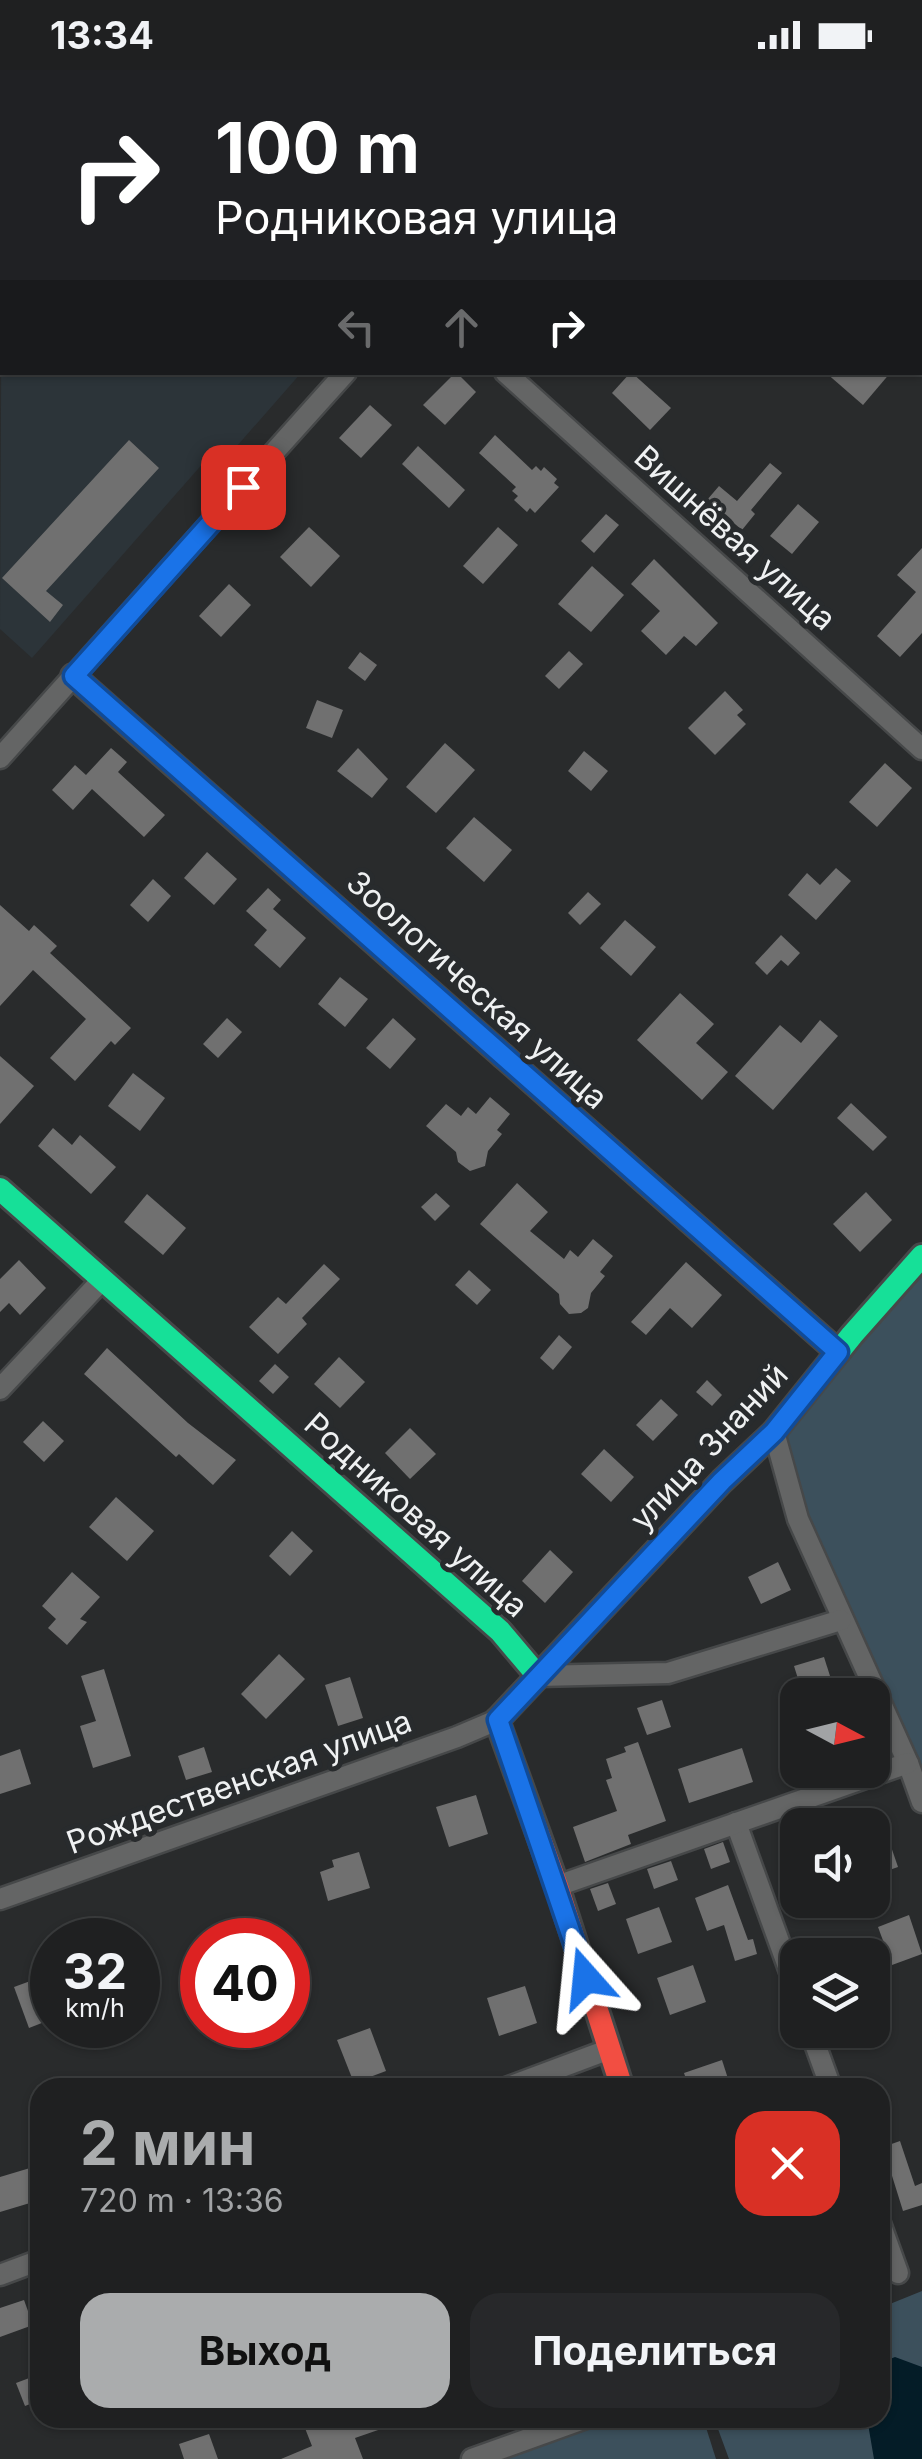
<!DOCTYPE html>
<html lang="ru">
<head>
<meta charset="utf-8">
<style>
	:root { --surface:#1f2021; --page:#27282a; --text:#f1f3f6; --muted:#a1a3a5; --line:#3c3e3f; --accent:#aaacad }
	body { margin:0; font-family:Inter,sans-serif; background:var(--page); color:var(--text); height:100vh; display:flex; flex-direction:column; font-size:38px; white-space:nowrap }
	* { box-sizing:border-box; margin:0 }
	p { font-size:32px; color:var(--muted) }
	.icon { flex:none; width:55px; height:55px; fill:none; stroke:currentColor; stroke-width:2; stroke-linecap:round; stroke-linejoin:round }
	.map { position:relative; flex:1; overflow:hidden }
	.drawer { position:absolute; left:30px; top:2008px; width:860px; height:350px; display:flex; flex-direction:column; background:var(--surface); border-radius:30px; box-shadow:0 2px 8px #0004,0 0 0 2px var(--line) }
	.drawer>* { flex:none }
	.top-card { position:absolute; left:0px; top:0px; width:922px; height:305px; box-shadow:0 2px 8px #0004,0 0 0 2px var(--line); background:#202124; color:#fff; overflow:hidden }
	.needle { width:65px; rotate:97deg }
	.fabs { position:absolute; left:780px; top:1608px; display:grid; gap:20px }
	.fabs a { display:grid; place-items:center; width:110px; height:110px; border-radius:20px; background:var(--surface); box-shadow:0 2px 8px #0004,0 0 0 2px var(--line); font-size:50px }
	.speed { position:absolute; left:30px; top:1848px; display:flex; gap:20px; font-size:50px; font-weight:700; text-align:center }
	.speed>* { display:grid; place-content:center; width:130px; height:130px; border-radius:50%; background:var(--surface); box-shadow:0 2px 8px #0004,0 0 0 2px var(--line); line-height:1 }
	.speed small { font-size:25px; font-weight:400 }
	.speed .limit { border:15px solid #d22; background:#fff; color:#111 }
	.pin { position:absolute; display:grid; place-items:center; width:85px; height:85px; color:#fff; margin:-42px; border-radius:20px; box-shadow:0 5px 15px #0006 }
	.me { position:absolute; width:110px; margin:-55px; rotate:342deg; stroke-linejoin:round; filter:drop-shadow(0 0 8px #0008) }
	.turn { display:flex; align-items:center; gap:35px; height:210px; padding:0 50px; font-size:45px }
	.turn .icon { width:130px; height:130px; stroke-width:2.5 }
	.turn b { display:block; font-size:70px; line-height:85px }
	.lanes { display:flex; align-items:center; height:95px; padding:0 50px; background:#0003; justify-content:center; gap:50px; direction:ltr }
	.lanes .off { opacity:.35 }
	.round { display:grid; place-items:center; flex:none; width:105px; height:105px; border-radius:30px; background:var(--page) }
	.summary { display:flex; align-items:center; justify-content:space-between; height:170px; padding:0 50px }
	h1 { font-size:60px; font-weight:700; line-height:75px; color:var(--accent) }
	.primary-button { display:flex; gap:20px; margin-top:auto; padding:20px 50px }
	.primary-button a { flex:1; height:115px; border-radius:30px; background:var(--accent); color:#111; font-size:40px; font-weight:700; line-height:115px; text-align:center }
	.primary-button a+a { background:var(--page); color:var(--text) }
	.status { display:flex; justify-content:space-between; align-items:center; height:70px; padding:0 50px; background:var(--surface); direction:ltr }
	.status svg { height:28px; fill:currentColor }
	.map>svg:first-child { display:block }
	.built { fill:#2c3439 }
	.green { fill:#3c505c }
	.water { fill:#041c27 }
	.building { fill:#707070 }
	.lines { fill:none; stroke-linecap:round; stroke-linejoin:round }
	.street-casing { stroke:#464849; stroke-width:25 }
	.fast-casing { stroke:#464849; stroke-width:28 }
	.slow-casing { stroke:#464849; stroke-width:28 }
	.jam-casing { stroke:#464849; stroke-width:28 }
	.street { stroke:#646565; stroke-width:20 }
	.fast { stroke:#16e098; stroke-width:22 }
	.slow { stroke:#ffcf43; stroke-width:22 }
	.jam { stroke:#f24e42; stroke-width:22 }
	.route-casing { stroke:#114b97; stroke-width:25 }
	.route { stroke:#1a73e8; stroke-width:18 }
	.labels { text-anchor:middle; stroke-width:10; stroke-linejoin:round; paint-order:stroke }
	.street-label { font-size:32px; fill:#eff1f2; stroke:#282b2d }
</style>
</head>
<body>
<div class="status"><b>13:34</b><svg viewBox="0 0 49 12"><path d="M0 12V9h3v3zM5 12V6h3v6zM10 12V3h3v9zM15 12V0h3v12zM26 1h20v11H26zM47 4h2v5h-2z"/></svg></div>
<div class="map">
<svg width="922" height="2389" viewBox="0 0 922 2389">
	<rect width="100%" height="100%" fill="#292b2c"/>
	<path class="built" d="M2,116V302L301,303L223,392L212,383L32,588L0,559Z"/>
	<g class="green">
		<path d="M922,1206V1716L797,1424L781,1363Z"/>
		<path d="M922,2221V2389H729L714,2348H880V2238Z"/>
		<path d="M617,2348H703L716,2389H500Z"/>
	</g>
	<path class="water" d="M895,2287L922,2297V2389H874L867,2348H880V2293Z"/>
	<g class="building">
		<path d="M456,302L476,322L445,355L423,335Z"/>
		<path d="M631,302L671,338L650,360L612,323Z"/>
		<path d="M825,302H891L863,335Z"/>
		<path d="M370,335L392,355L361,388L339,368Z"/>
		<path d="M495,365L532,400L536,396L541,401L544,397L557,409L554,413L559,417L535,443L530,438L527,442L514,430L518,426L512,421L516,417L479,383Z"/>
		<path d="M129,370L159,398L46,521L63,535L50,552L2,508Z"/>
		<path d="M418,376L465,420L449,438L402,394Z"/>
		<path d="M770,393L782,403L751,440L755,444L742,460L707,430L719,416L737,431Z"/>
		<path d="M798,434L819,452L792,484L770,466Z"/>
		<path d="M606,444L619,455L594,483L581,471Z"/>
		<path d="M309,457L340,486L311,517L280,487Z"/>
		<path d="M498,457L518,475L483,514L463,496Z"/>
		<path d="M922,478V563L900,587L877,566L916,522L897,505Z"/>
		<path d="M654,489L718,553L696,576L684,566L666,585L641,561L660,541L631,514Z"/>
		<path d="M592,496L624,525L591,562L558,534Z"/>
		<path d="M229,514L251,535L221,567L199,546Z"/>
		<path d="M569,581L583,594L559,619L545,606Z"/>
		<path d="M360,582L377,595L365,611L348,598Z"/>
		<path d="M725,621L743,640L737,645L746,654L715,685L688,658Z"/>
		<path d="M317,630L343,640L332,668L306,658Z"/>
		<path d="M445,673L475,700L436,743L406,717Z"/>
		<path d="M111,678L127,692L118,702L165,745L144,767L92,719L73,740L52,720L75,695L86,705Z"/>
		<path d="M358,678L388,709L372,728L337,701Z"/>
		<path d="M584,681L608,701L591,721L568,701Z"/>
		<path d="M885,693L912,718L877,757L849,732Z"/>
		<path d="M474,747L512,780L484,812L446,778Z"/>
		<path d="M207,782L237,809L214,835L184,808Z"/>
		<path d="M836,798L851,811L816,850L788,825L807,803L820,815Z"/>
		<path d="M153,809L171,826L148,852L130,835Z"/>
		<path d="M268,818L281,830L273,839L306,868L280,898L254,875L267,860L246,841Z"/>
		<path d="M588,822L601,834L580,855L568,843Z"/>
		<path d="M0,835L29,861L34,855L57,876L50,883L131,958L115,975L111,971L75,1011L50,988L86,949L33,900L0,936Z"/>
		<path d="M625,850L656,877L631,906L600,878Z"/>
		<path d="M781,865L800,883L788,896L781,890L767,905L755,893Z"/>
		<path d="M340,907L368,929L345,957L318,934Z"/>
		<path d="M680,923L714,954L696,973L728,1002L702,1030L637,970Z"/>
		<path d="M227,948L242,962L218,988L203,974Z"/>
		<path d="M393,948L416,969L390,999L366,978Z"/>
		<path d="M820,950L838,966L773,1040L735,1006L780,955L801,973Z"/>
		<path d="M0,986L34,1016L0,1054Z"/>
		<path d="M133,1003L165,1028L140,1061L108,1036Z"/>
		<path d="M490,1027L510,1044L497,1060L502,1064L488,1081L485,1096L470,1101L458,1092L456,1082L426,1056L446,1034L461,1046L468,1037L476,1044Z"/>
		<path d="M851,1033L887,1067L873,1081L837,1048Z"/>
		<path d="M53,1058L72,1075L80,1065L116,1097L91,1124L38,1076Z"/>
		<path d="M517,1113L548,1142L530,1161L564,1189L570,1180L578,1187L593,1169L613,1186L600,1202L605,1206L591,1223L588,1238L581,1243L569,1244L560,1234L559,1224L480,1154Z"/>
		<path d="M866,1122L892,1150L860,1182L833,1154Z"/>
		<path d="M436,1123L450,1136L435,1151L421,1137Z"/>
		<path d="M147,1124L186,1158L163,1185L124,1152Z"/>
		<path d="M19,1190L46,1218L20,1245L9,1233L0,1242V1209Z"/>
		<path d="M686,1192L722,1225L692,1258L670,1238L646,1265L631,1252Z"/>
		<path d="M324,1194L340,1209L302,1248L307,1254L278,1284L249,1257L278,1227L286,1234Z"/>
		<path d="M469,1200L491,1220L477,1235L455,1215Z"/>
		<path d="M559,1265L572,1277L553,1300L540,1288Z"/>
		<path d="M107,1278L188,1353L236,1390L213,1415L179,1384L176,1387L84,1304Z"/>
		<path d="M339,1287L365,1312L340,1338L314,1314Z"/>
		<path d="M275,1294L289,1307L273,1324L259,1311Z"/>
		<path d="M707,1310L722,1325L712,1336L696,1322Z"/>
		<path d="M661,1329L678,1345L653,1371L636,1355Z"/>
		<path d="M43,1351L64,1371L44,1392L23,1372Z"/>
		<path d="M410,1358L436,1384L410,1409L385,1383Z"/>
		<path d="M604,1379L634,1407L611,1432L581,1404Z"/>
		<path d="M116,1427L154,1461L127,1491L89,1457Z"/>
		<path d="M292,1461L313,1481L290,1506L269,1486Z"/>
		<path d="M550,1480L573,1502L545,1533L522,1511Z"/>
		<path d="M778,1492L791,1520L761,1534L748,1507Z"/>
		<path d="M72,1502L100,1527L80,1549L87,1552L67,1575L48,1558L56,1549L42,1536Z"/>
		<path d="M279,1584L305,1609L266,1649L241,1624Z"/>
		<path d="M824,1587L836,1625H803L794,1596Z"/>
		<path d="M104,1599L131,1686L93,1698L80,1656L96,1651L81,1606Z"/>
		<path d="M350,1607L363,1648L338,1656L325,1615Z"/>
		<path d="M662,1630L671,1657L647,1665L637,1638Z"/>
		<path d="M638,1672L666,1751L628,1765L631,1774L585,1792L573,1757L617,1741L606,1710L612,1708L606,1689L626,1682L624,1677Z"/>
		<path d="M204,1677L212,1702L186,1710L178,1686Z"/>
		<path d="M742,1678L753,1712L689,1733L678,1699Z"/>
		<path d="M20,1679L31,1714L0,1724V1686Z"/>
		<path d="M476,1725L488,1764L449,1777L436,1737Z"/>
		<path d="M885,1759L898,1797L872,1806V1763Z"/>
		<path d="M723,1772L730,1792L711,1799L704,1779Z"/>
		<path d="M359,1782L370,1818L328,1831L320,1802L334,1797L332,1790Z"/>
		<path d="M671,1791L678,1810L654,1819L647,1799Z"/>
		<path d="M608,1813L616,1834L598,1841L590,1819Z"/>
		<path d="M728,1815L748,1870L753,1869L757,1884L735,1891L724,1855L707,1861L695,1828Z"/>
		<path d="M659,1837L672,1872L638,1884L626,1849Z"/>
		<path d="M909,1845L922,1884L892,1895L878,1857Z"/>
		<path d="M100,1853L106,1870H59V1868Z"/>
		<path d="M693,1895L706,1932L670,1945L657,1908Z"/>
		<path d="M44,1906L52,1928V1949L29,1958L14,1917Z"/>
		<path d="M525,1916L537,1953L499,1966L487,1928Z"/>
		<path d="M370,1958L386,2001L354,2013L337,1970Z"/>
		<path d="M722,1990L731,2018H689L684,2003Z"/>
		<path d="M900,2071L915,2116L922,2113V2135L903,2141L883,2077Z"/>
		<path d="M40,2095V2130L0,2142V2107Z"/>
		<path d="M24,2230L33,2255L0,2267V2238Z"/>
		<path d="M40,2304V2330L25,2336L16,2313Z"/>
		<path d="M301,2348H407V2350L355,2368L363,2389H281L312,2376Z"/>
		<path d="M209,2364L218,2389H184L179,2374Z"/>
	</g>
	<g class="lines">
		<g class="street-casing">
			<g id="street">
				<path d="M620,2L623,0"/>
				<path d="M505,302L922,679"/>
				<path d="M0,688L346,302"/>
				<path d="M0,1319L102,1210"/>
				<path d="M774,1362L798,1449L908,1693L922,1732"/>
				<path d="M538,1606L668,1603L841,1550"/>
				<path d="M736,1753L798,1924"/>
				<path d="M557,1816L908,1693"/>
				<path d="M0,1829L457,1667L497,1650"/>
				<path d="M810,1960L831,2018"/>
				<path d="M506,2018L610,1979"/>
				<path d="M880,2153L898,2203"/>
				<path d="M0,2205L40,2190"/>
				<path d="M472,2389L586,2348"/>
			</g>
		</g>
		<g class="fast-casing">
			<g id="fast">
				<path d="M0,42L2,39"/>
				<path d="M503,986L838,1282"/>
				<path d="M0,1119L500,1561L538,1606"/>
				<path d="M497,1650L722,1411L774,1362L852,1265L922,1186"/>
			</g>
		</g>
		<g class="slow-casing">
			<path id="slow" d="M73,606L503,986"/>
		</g>
		<g class="jam-casing">
			<g id="jam">
				<path d="M35,2L37,0"/>
				<path d="M497,1650L557,1816L622,2018"/>
			</g>
		</g>
		<use href="#street" class="street"/>
		<use href="#fast" class="fast"/>
		<use href="#slow" class="slow"/>
		<use href="#jam" class="jam"/>
	</g>
	<g class="lines">
		<g class="route-casing">
			<path id="route" d="M243,417L74,606L838,1282L774,1362L722,1411L498,1650L586,1908"/>
		</g>
		<use href="#route" class="route"/>
	</g>
	<g class="labels">
		<g class="street-label">
			<text transform="translate(735 468) rotate(42)" y="11">Вишнёвая улица</text>
			<text transform="translate(477 920) rotate(42)" y="11">Зоологическая улица</text>
			<text transform="translate(709 1377) rotate(-47)" y="11">улица Знаний</text>
			<text transform="translate(416 1445) rotate(42)" y="11">Родниковая улица</text>
			<text transform="translate(239 1712) rotate(-20)" y="11">Рождественская улица</text>
		</g>
	</g>
</svg>
<div class="fabs">
<a><svg class="needle" viewBox="-14 -14 28 28"><path d="M0-13l5 13h-10z" fill="#e53935"/><path d="M0 13l5-13h-10z" fill="#a1a3a5"/></svg></a>
<a><svg class="icon" aria-label="sound" viewBox="0 0 24 24"><path d="M4 9h4l5-4v14l-5-4H4zM17 9q2 3 0 6"/></svg></a>
<a><svg class="icon" aria-label="layers" viewBox="0 0 24 24"><path d="M12 4l9 5-9 5-9-5zM3 14l9 5 9-5"/></svg></a>
</div>
<div class="speed"><div>32<small>km/h</small></div><div class="limit">40</div></div>
<div class="pin" style="left:243px;top:417px;background:#d93025"><svg class="icon" aria-label="arrive" viewBox="0 0 24 24"><path d="M6 21V4h12l-3 4 3 4H6"/></svg></div>
<svg class="me" style="left:586px;top:1908px" viewBox="-20 -20 40 40"><path d="M0-17L14 15 0 8-14 15z" fill="#1a73e8" stroke="#fff" stroke-width="4"/></svg>
<div class="top-card">
<div class="turn"><svg class="icon" aria-label="right" viewBox="0 0 24 24"><path d="M7 20v-9h11M14 6l5 5-5 5"/></svg><div><b>100 m</b>Родниковая улица</div></div>
<div class="lanes"><svg class="icon off" aria-label="left" viewBox="0 0 24 24"><path d="M17 20v-9H6M10 6l-5 5 5 5"/></svg><svg class="icon off" aria-label="ahead" viewBox="0 0 24 24"><path d="M12 20V5M6 11l6-6 6 6"/></svg><svg class="icon" aria-label="right" viewBox="0 0 24 24"><path d="M7 20v-9h11M14 6l5 5-5 5"/></svg></div>
</div>
<section class="drawer">
<div class="summary"><div><h1>2 мин</h1><p>720 m · 13:36</p></div><a class="round" style="background:#d93025;color:#fff"><svg class="icon" aria-label="close" viewBox="0 0 24 24"><path d="M6 6l12 12M18 6L6 18"/></svg></a></div>
<div class="primary-button"><a>Выход</a><a>Поделиться</a></div>
</section>
</div>
</body>
</html>
